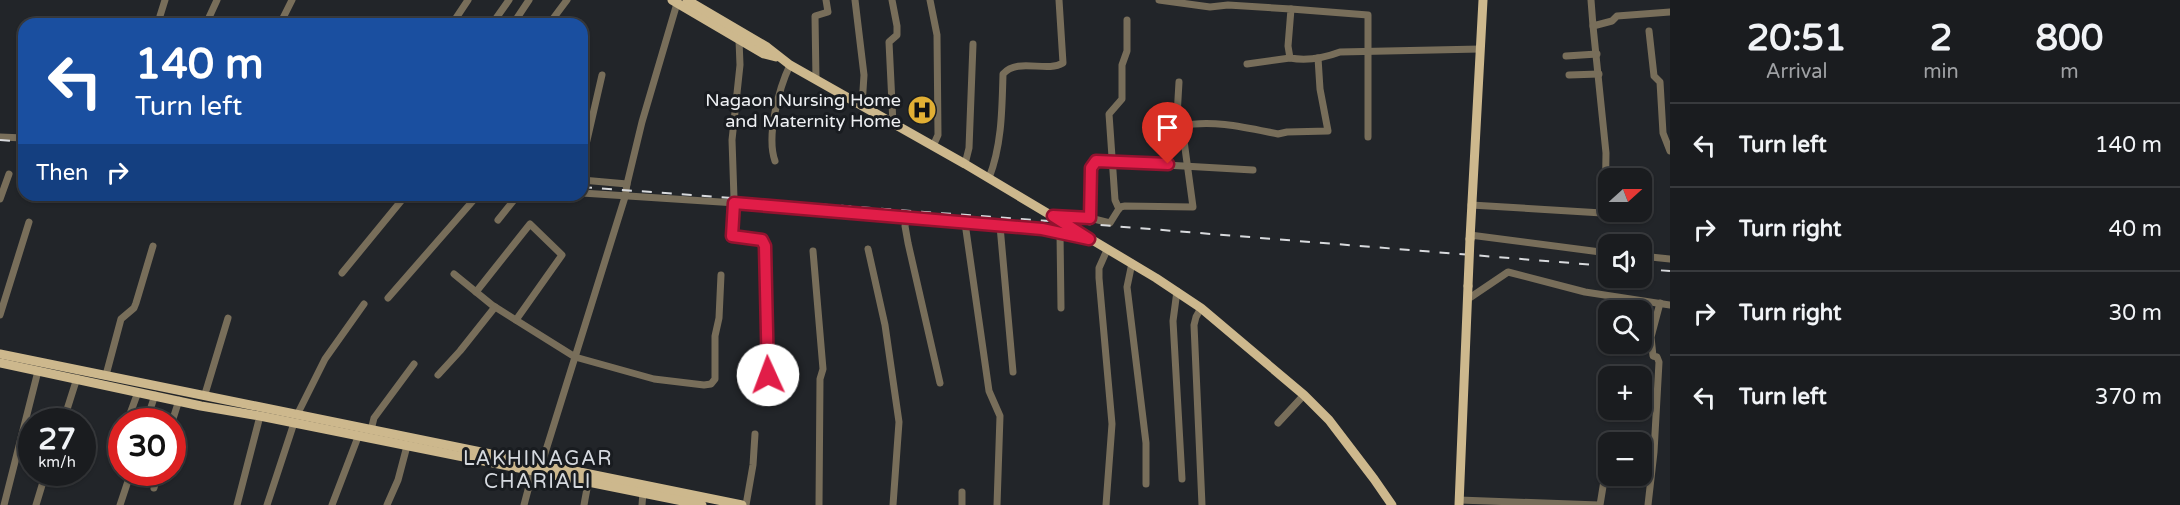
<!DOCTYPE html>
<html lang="en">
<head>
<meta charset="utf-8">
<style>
	:root { --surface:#1a1c1f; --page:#232528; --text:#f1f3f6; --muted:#9fa1a4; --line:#383a3d }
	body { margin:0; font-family:"Varela Round",sans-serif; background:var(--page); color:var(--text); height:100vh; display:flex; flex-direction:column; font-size:22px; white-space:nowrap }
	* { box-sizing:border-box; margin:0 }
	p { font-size:20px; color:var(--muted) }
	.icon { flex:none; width:33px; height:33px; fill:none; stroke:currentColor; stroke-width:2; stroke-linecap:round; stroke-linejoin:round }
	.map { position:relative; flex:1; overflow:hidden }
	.panel { display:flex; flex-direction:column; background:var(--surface); width:510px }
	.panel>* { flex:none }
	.banner { position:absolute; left:18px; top:18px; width:570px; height:183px; border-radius:18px; box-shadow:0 2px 4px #0004,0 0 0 2px var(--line); background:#1a4fa0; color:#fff; overflow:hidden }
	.needle { width:39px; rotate:69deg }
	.tools { position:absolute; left:1598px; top:168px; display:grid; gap:12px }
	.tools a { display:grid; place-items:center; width:54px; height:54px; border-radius:12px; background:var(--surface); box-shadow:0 2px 4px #0004,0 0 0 2px var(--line); font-size:30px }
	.speed { position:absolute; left:18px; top:408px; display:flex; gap:12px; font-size:30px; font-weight:700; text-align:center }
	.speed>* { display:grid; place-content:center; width:78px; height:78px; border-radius:50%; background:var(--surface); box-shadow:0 2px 4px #0004,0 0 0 2px var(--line); line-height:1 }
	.speed small { font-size:15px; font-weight:400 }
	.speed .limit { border:9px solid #d22; background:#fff; color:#111 }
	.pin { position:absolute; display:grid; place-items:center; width:51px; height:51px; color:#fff; margin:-62px -26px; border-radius:50% 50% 50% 0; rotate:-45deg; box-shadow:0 0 6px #0007 }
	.pin .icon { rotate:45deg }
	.me { position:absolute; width:66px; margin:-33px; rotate:358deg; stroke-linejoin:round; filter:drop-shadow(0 0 4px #0008) }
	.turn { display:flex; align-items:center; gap:21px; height:126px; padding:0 18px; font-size:27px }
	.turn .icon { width:78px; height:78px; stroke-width:2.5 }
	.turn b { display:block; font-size:42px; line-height:51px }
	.then { display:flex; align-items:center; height:57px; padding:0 18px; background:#0003; gap:12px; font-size:22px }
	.eta { display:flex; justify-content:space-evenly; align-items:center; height:102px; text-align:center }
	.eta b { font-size:36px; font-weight:700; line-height:42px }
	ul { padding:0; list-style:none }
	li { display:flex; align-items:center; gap:18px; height:84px; padding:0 18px; border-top:2px solid var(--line) }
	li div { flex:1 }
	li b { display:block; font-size:22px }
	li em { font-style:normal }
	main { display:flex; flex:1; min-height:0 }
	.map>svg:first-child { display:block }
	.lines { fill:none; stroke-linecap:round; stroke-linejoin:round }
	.minor { stroke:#786e5a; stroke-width:7 }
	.major { stroke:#cdb88d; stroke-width:9 }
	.rail { stroke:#d8dadd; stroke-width:2; stroke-dasharray:10 10; stroke-linecap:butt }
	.major-bridge { stroke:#cdb88d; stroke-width:9 }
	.route-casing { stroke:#92132f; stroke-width:15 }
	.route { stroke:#e11d48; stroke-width:10 }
	.labels { text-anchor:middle; stroke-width:6; stroke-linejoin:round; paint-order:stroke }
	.poi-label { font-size:18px; fill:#eef0f3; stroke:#191c20; text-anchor:end }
	.neighbourhood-label { font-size:20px; letter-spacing:1.5px; fill:#d5d9df; stroke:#191c20 }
</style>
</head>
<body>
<main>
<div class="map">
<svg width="1670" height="505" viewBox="0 0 1670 505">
	<rect width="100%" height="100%" fill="#222529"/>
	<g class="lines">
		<g class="minor">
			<path d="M855,0L864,75L862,106"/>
			<path d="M892,0L897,26V35L889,42L893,124"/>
			<path d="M930,0L937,35L938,135L933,146"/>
			<path d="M1159,0L1210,7L1228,5L1291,9L1288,46L1290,58C1307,61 1324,58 1340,52L1480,49"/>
			<path d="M1591,0L1593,26L1612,21L1617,16L1670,12"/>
			<path d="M1291,9L1368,15V137"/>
			<path d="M162,24L160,16L165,0"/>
			<path d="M206,24L217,0"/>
			<path d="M280,24L292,0"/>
			<path d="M452,24L468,0"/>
			<path d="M492,24L509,0"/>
			<path d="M513,24L529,0"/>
			<path d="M549,24L567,0"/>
			<path d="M1593,26L1606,153L1605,214"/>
			<path d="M1649,31L1654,76L1660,82L1663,133L1670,151"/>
			<path d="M739,40L740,65L732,140L734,198L732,236L762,240L765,246L768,375"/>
			<path d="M1566,56L1597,54"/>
			<path d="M1247,64L1290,58"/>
			<path d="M1569,75L1599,74"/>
			<path d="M816,80L815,16L828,12L826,0"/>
			<path d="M1182,126C1212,119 1248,128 1278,134L1287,132L1328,131L1320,89L1318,58"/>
			<path d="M0,137L24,138"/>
			<path d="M775,161C766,136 779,88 790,65"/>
			<path d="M582,162L602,75"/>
			<path d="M965,164L969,148L973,44"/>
			<path d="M989,178C1002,145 1002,108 1003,74C1018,57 1046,73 1063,63L1059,0"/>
			<path d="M582,180L627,184"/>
			<path d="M582,193L736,203L1042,229L1083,237"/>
			<path d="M0,199L9,174"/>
			<path d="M1471,205L1635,215"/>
			<path d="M1119,209L1115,200L1109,114L1122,99V65L1127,51V20"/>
			<path d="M1053,216L1090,218L1110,223L1120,207L1125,206L1193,207L1182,126L1177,116L1179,82"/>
			<path d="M907,218L905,226L908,243L940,383"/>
			<path d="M1090,218L1091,168L1096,161L1253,170"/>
			<path d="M498,220L518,195"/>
			<path d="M965,223L989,391L1000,416L997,505"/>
			<path d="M1000,226L1013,372"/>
			<path d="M1060,233L1061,308"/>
			<path d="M1470,235L1608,253"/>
			<path d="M868,249L885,325L899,422L893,505"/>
			<path d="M813,251L823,369L820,379L819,505"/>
			<path d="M1641,256L1670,259"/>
			<path d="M1132,263L1127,287L1146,443V484"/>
			<path d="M342,273L406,195"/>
			<path d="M454,274L492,305L575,357L654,379L704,385L711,384L715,379V336L719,318L721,275"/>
			<path d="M1177,291L1173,321L1182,479"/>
			<path d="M476,292L530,224L562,255L516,320"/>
			<path d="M388,298L478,195"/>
			<path d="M1468,299L1508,272L1585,292L1670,305"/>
			<path d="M1201,308L1196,317L1194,325L1202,505"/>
			<path d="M0,315L29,222"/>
			<path d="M106,375L121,319L134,308L136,303L153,246"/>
			<path d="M438,375L460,351L495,307"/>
			<path d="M205,394L228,318"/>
			<path d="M297,415L325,359L364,304"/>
			<path d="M63,422L77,378"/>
			<path d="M127,422L138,392"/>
			<path d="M146,422L155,395"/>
			<path d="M172,422L179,400"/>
			<path d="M1278,423L1304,395"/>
			<path d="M371,430L374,418L414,364"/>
			<path d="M118,449L122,436"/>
			<path d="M541,466L625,197L627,184L642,122L678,0"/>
			<path d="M154,488L158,472"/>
			<path d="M1459,500L1599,505"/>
			<path d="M4,505L38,371"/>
			<path d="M36,505L46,472"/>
			<path d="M120,505L131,472"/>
			<path d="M237,505L260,416"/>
			<path d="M267,505L294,423"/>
			<path d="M332,505L358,437"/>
			<path d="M387,505L398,480L407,446"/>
			<path d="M524,505L533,471"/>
			<path d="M584,505L588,483"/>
			<path d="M642,505L643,492"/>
			<path d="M746,505L753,465L755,434"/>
			<path d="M962,505V492"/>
			<path d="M1106,505L1112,424L1099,278V268L1107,250"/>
			<path d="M1600,505L1608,456"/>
			<path d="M1648,505L1654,452L1659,362L1657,357L1653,356L1651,337L1660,303"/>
		</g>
		<g class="major">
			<path d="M672,0L764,54L776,57"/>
			<path d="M687,0L767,47L790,65L965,164L1156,278L1201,308L1304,395L1329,420L1374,479L1392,505"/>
			<path d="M1470,239L1483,0"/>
			<path d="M0,354L742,505"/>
			<path d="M0,363L201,406L260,416L702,505"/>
			<path d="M1459,505L1468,286"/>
		</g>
		<g class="rail">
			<path d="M0,140L24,142"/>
			<path d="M582,187L1063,222L1608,266"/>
			<path d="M1641,269L1670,271"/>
		</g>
		<path class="major-bridge" d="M1468,286L1470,239"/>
	</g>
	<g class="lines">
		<g class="route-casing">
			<path id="route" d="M768,375L765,246L762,240L732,236L734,203L1042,229L1089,239L1053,216L1090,218L1091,168L1096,161L1168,164"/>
		</g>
		<use href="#route" class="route"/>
	</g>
	<defs>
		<g id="hospital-disc" transform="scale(1.5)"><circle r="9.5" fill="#e1af34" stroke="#191c20"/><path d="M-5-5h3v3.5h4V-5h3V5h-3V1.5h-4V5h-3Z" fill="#111"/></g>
	</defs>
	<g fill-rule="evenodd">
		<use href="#hospital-disc" x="922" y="110"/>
	</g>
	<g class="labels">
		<g class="poi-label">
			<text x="901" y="106">Nagaon Nursing Home<tspan x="901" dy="21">and Maternity Home</tspan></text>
		</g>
		<g class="neighbourhood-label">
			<text x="538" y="465">LAKHINAGAR<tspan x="538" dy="23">CHARIALI</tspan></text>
		</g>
	</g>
</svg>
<div class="tools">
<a><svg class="needle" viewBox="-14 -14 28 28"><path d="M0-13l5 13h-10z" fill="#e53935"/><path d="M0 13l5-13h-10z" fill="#9fa1a4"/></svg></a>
<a><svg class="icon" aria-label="sound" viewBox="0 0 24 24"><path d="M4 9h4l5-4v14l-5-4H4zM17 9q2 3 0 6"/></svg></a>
<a><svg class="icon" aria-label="search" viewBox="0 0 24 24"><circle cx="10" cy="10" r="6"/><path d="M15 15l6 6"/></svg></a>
<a>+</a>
<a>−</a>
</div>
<div class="speed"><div>27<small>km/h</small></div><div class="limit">30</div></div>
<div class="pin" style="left:1168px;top:164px;background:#d93025"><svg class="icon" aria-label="arrive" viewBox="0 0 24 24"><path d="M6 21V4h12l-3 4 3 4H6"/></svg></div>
<svg class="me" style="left:768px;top:375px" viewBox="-20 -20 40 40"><circle r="19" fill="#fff"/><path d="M0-13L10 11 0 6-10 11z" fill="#e11d48"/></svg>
<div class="banner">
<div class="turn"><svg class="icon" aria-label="left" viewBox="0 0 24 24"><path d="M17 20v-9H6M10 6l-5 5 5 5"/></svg><div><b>140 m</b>Turn left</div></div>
<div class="then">Then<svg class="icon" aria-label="right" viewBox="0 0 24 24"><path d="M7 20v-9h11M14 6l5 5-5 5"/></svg></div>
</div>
</div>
<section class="panel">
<div class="eta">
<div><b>20:51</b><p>Arrival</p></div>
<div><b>2</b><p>min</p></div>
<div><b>800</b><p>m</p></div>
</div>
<ul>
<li><svg class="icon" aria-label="left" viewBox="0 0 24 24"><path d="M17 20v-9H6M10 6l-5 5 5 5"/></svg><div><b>Turn left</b></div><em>140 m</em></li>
<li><svg class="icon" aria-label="right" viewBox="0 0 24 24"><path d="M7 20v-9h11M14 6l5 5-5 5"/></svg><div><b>Turn right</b></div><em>40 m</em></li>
<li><svg class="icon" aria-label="right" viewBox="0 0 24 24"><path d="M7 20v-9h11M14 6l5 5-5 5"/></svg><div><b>Turn right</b></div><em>30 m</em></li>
<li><svg class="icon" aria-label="left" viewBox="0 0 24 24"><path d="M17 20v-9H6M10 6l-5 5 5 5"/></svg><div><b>Turn left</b></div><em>370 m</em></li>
</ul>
</section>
</main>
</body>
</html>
